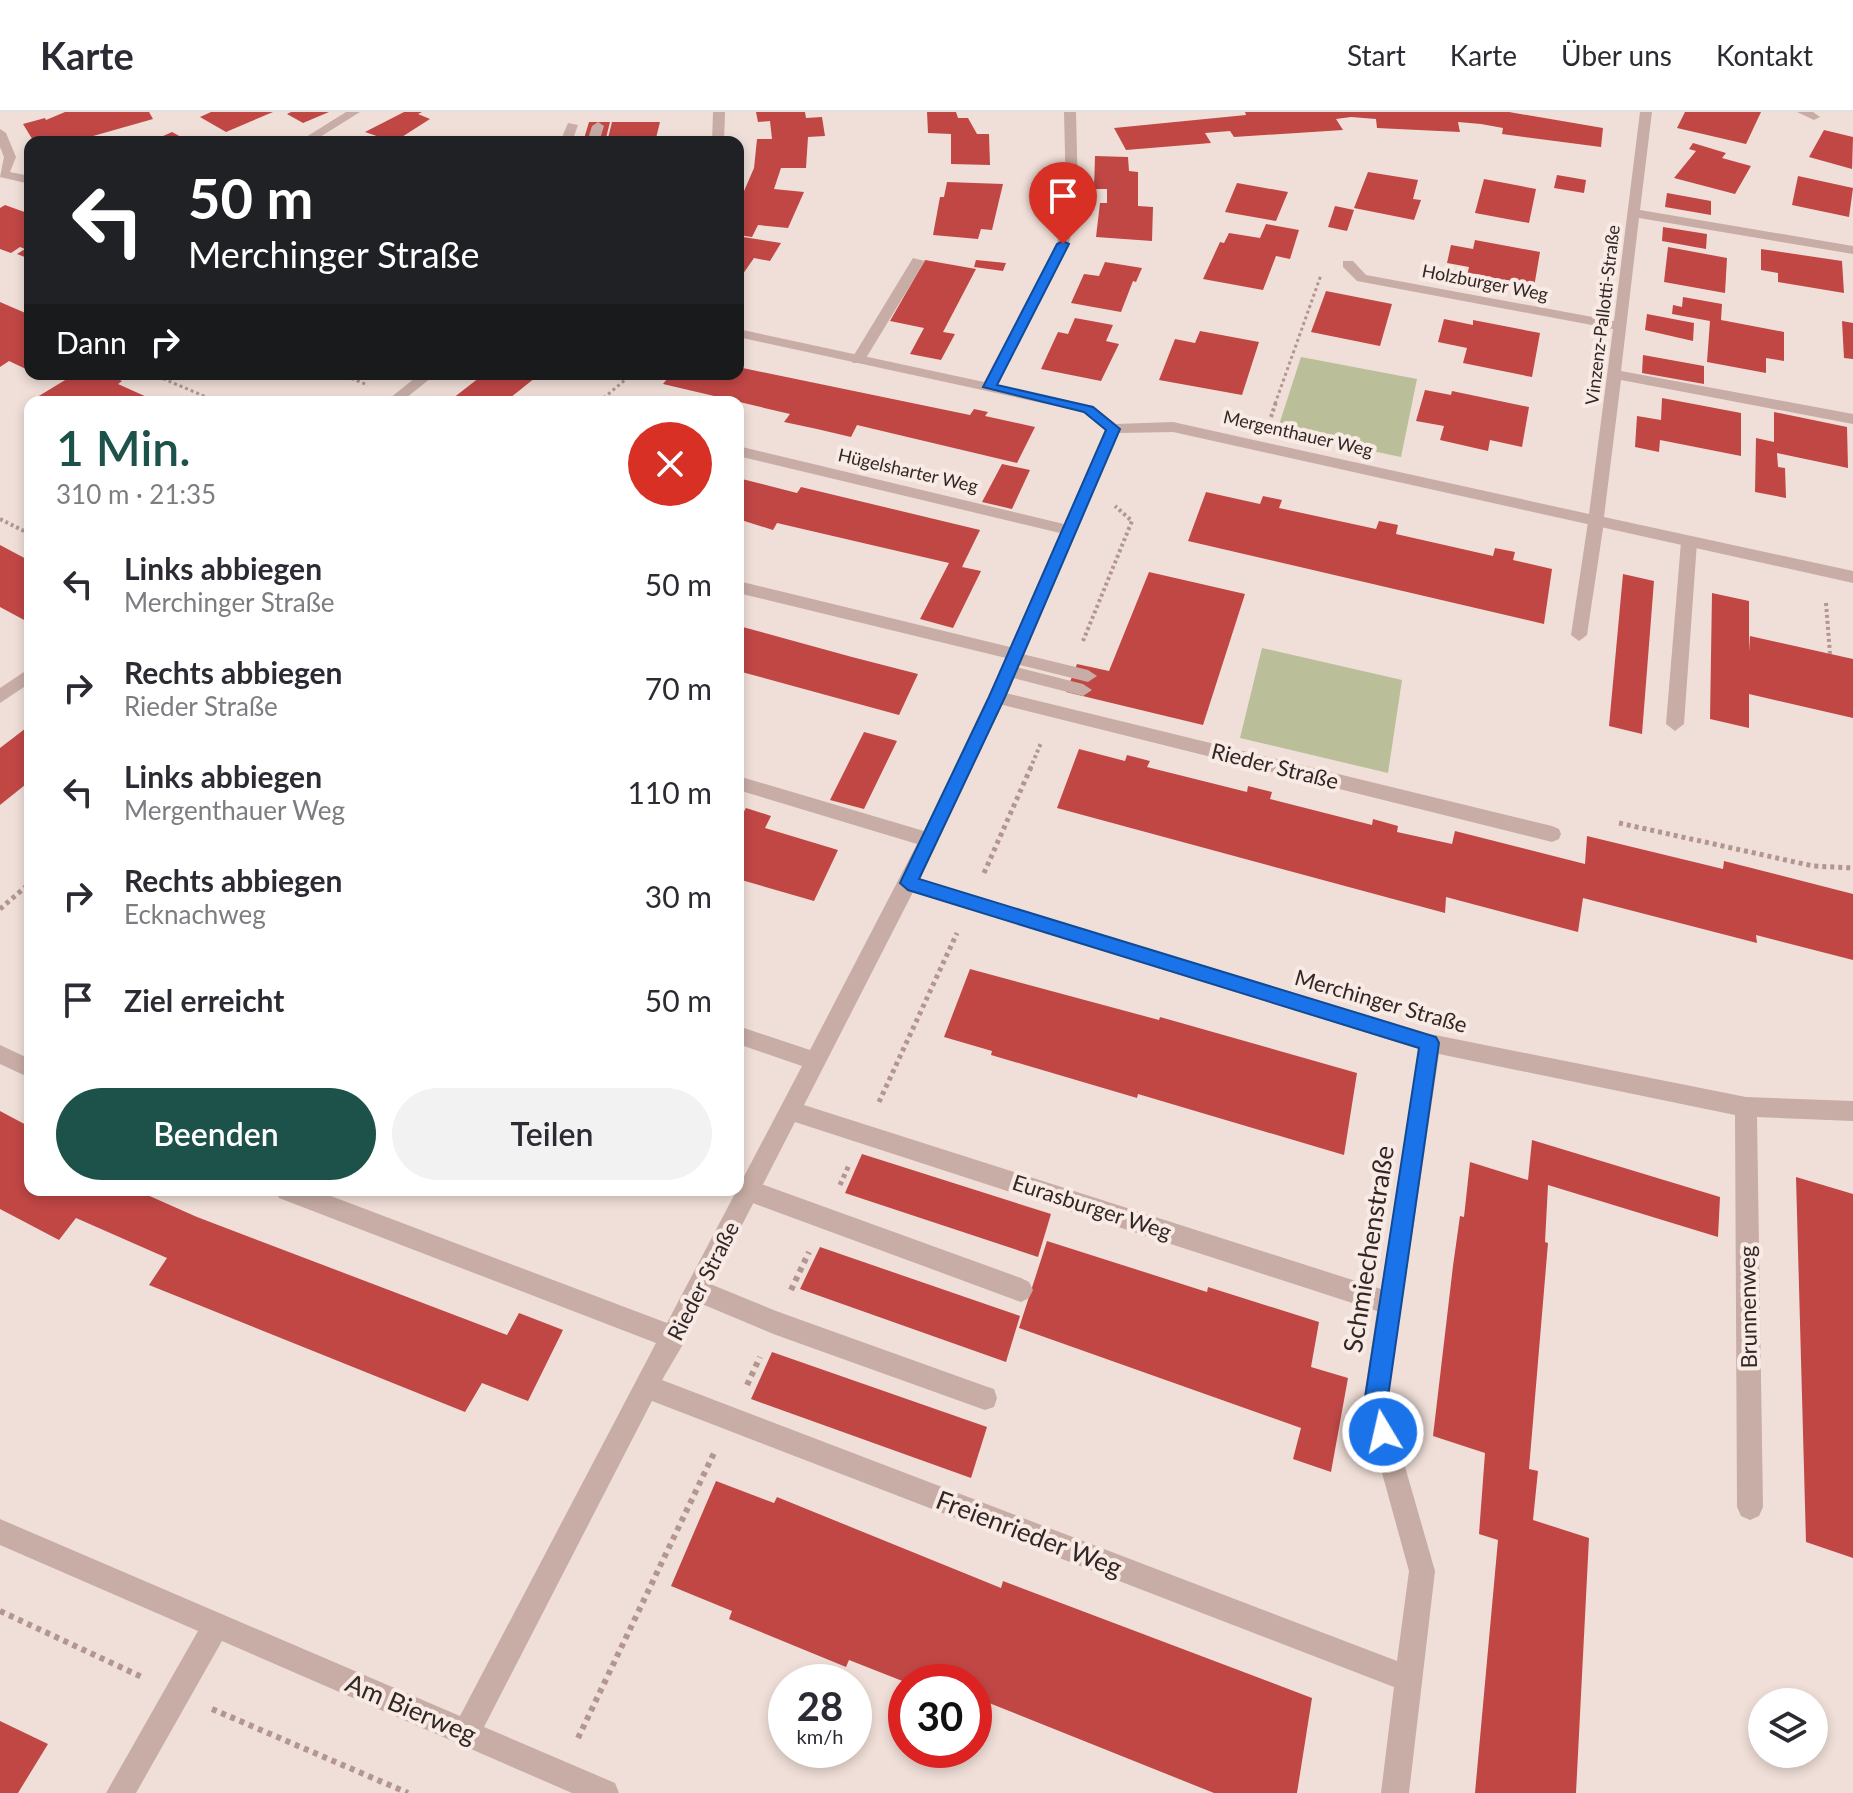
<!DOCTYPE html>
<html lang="de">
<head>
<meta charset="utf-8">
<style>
	:root { --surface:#fff; --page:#f2f2f3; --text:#2b2b33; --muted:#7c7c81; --line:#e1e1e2; --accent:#1d524a }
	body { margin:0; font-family:Lato,sans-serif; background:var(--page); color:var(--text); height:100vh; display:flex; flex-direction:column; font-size:30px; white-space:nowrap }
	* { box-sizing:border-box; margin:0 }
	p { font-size:26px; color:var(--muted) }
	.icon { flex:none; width:44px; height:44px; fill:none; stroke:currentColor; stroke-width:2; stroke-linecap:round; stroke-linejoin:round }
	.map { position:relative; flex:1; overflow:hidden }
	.sheet { position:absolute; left:24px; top:284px; width:720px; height:800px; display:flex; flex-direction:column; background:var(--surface); border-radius:16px; box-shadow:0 4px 12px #0003 }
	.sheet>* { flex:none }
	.guide { position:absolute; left:24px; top:24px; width:720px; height:244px; border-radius:16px; box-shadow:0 4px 12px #0003; background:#202124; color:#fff; overflow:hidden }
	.buttons { position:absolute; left:1748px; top:1576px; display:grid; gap:16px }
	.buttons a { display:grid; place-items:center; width:80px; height:80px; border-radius:50%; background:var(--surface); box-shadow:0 4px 12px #0003; font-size:40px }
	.speed { position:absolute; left:768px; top:1552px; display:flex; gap:16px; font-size:40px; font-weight:700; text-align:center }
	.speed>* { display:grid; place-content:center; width:104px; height:104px; border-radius:50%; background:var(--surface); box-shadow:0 4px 12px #0003; line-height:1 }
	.speed small { font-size:20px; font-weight:400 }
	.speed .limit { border:12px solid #d22; background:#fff; color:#111 }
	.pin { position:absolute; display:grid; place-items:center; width:68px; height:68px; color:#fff; margin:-82px -34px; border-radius:50% 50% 50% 0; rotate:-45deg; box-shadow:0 0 8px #0007 }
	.pin .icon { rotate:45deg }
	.me { position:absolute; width:88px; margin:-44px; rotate:351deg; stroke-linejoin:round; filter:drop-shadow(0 0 6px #0008) }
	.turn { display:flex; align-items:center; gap:28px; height:168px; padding:0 32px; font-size:36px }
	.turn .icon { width:104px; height:104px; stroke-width:2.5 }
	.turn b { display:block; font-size:56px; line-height:68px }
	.then { display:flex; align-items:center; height:76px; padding:0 32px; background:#0003; gap:16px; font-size:30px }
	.round { display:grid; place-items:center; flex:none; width:84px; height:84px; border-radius:42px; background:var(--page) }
	.summary { display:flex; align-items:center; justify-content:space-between; height:136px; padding:0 32px }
	h1 { font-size:48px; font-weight:600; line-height:60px; color:var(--accent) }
	.cta { display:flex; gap:16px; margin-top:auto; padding:16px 32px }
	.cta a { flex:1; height:92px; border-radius:48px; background:var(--accent); color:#fff; font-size:32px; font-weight:600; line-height:92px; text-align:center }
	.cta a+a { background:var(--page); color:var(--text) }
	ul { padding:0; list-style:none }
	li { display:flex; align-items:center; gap:24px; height:104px; padding:0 32px }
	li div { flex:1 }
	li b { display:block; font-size:30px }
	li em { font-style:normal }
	header { display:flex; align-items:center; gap:48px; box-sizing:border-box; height:112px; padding:0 40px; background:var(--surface); border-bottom:2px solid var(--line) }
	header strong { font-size:38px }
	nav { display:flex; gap:44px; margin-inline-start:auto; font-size:28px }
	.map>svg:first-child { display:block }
	.green { fill:#babe99 }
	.building { fill:#c14745 }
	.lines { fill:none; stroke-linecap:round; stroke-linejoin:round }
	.path-far3 { stroke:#b2968f; stroke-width:3; stroke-dasharray:3 3; stroke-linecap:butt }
	.path-far2 { stroke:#b2968f; stroke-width:4; stroke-dasharray:3 3; stroke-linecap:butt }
	.path-far1 { stroke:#b2968f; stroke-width:5; stroke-dasharray:4 4; stroke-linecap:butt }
	.path { stroke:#b2968f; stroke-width:6; stroke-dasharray:5 5; stroke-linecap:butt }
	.service { fill:#c7ada5; fill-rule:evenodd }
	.minor { fill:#c7ada5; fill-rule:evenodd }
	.route { fill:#1a73e8; stroke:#114b97; stroke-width:2 }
	.labels { text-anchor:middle; stroke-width:8; stroke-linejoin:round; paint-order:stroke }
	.far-street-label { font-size:18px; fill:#332726; stroke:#f8eae4 }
	.street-label { font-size:22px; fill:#332726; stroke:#f8eae4 }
	.near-street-label { font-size:26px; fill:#332726; stroke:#f8eae4 }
</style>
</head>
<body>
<header>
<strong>Karte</strong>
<nav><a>Start</a><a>Karte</a><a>Über uns</a><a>Kontakt</a></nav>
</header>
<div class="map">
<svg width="1853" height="1681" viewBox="0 0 1853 1681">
	<rect width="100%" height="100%" fill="#f0dfd8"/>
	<g class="green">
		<path d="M1301,245L1417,267L1401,345L1277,319Z"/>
		<path d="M1262,536L1402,568L1388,661L1240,626Z"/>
	</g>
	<g class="building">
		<path d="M65,0H149L153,7L72,30H34L23,12L45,6L46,8Z"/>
		<path d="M211,0H273L226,20L200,5Z"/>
		<path d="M291,0H329L303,11L287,2Z"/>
		<path d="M404,0H422L418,2L430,7L394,30L365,20Z"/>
		<path d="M756,0H805L806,6L822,5L825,24L808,25L806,56H781L774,77L804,80L788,116L758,113L752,125L738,123V93L754,56L757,27H772L770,9L758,10Z"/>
		<path d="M927,0H956L958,6H968L977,22H989L990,53L951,52V22L928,21Z"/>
		<path d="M1245,0H1509L1603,16L1601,35L1502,22L1503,16L1481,12L1458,10L1460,20L1377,16L1376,7L1351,5L1336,7L1343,18L1234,25L1230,19L1205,21L1211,31L1126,38L1114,16L1246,3Z"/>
		<path d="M1685,0H1761L1746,32L1677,16Z"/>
		<path d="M589,10H610L605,30H583Z"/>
		<path d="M612,10H660L655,30H607Z"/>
		<path d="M1824,18L1853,25L1852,57L1809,45Z"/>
		<path d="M172,20L190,30H150Z"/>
		<path d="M1693,31L1726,41L1722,46L1751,54L1735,82L1674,66L1696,39L1689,37Z"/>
		<path d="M1095,44L1128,45L1129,59L1138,60V94L1153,95L1152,129L1096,125L1100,91H1107V77H1094Z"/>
		<path d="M1368,60L1418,68L1413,87L1421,88L1414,108L1354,96Z"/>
		<path d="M1557,63L1586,68L1584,81L1554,76Z"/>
		<path d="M1798,64L1853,76L1849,105L1792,93Z"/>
		<path d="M1484,67L1536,77L1529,111L1475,101Z"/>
		<path d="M947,70L1003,72L992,118L981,117L978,127L933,123L940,85H944Z"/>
		<path d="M1237,71L1288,80L1276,109L1225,100Z"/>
		<path d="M1667,81L1711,89V103L1665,95Z"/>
		<path d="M5,93L30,102V147L17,142L25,137L20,135L11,141L0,137V96Z"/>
		<path d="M1335,94L1354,98L1347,119L1328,115Z"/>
		<path d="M1266,112L1299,118L1290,147L1276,144L1263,178L1203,167L1220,130L1224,131L1229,121L1260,126Z"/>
		<path d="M1663,115L1707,122L1706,137L1662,129Z"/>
		<path d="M743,125L781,131L770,149L754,146L738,169V132Z"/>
		<path d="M1475,128L1540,140L1533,181L1466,168L1469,155L1447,151L1451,133L1473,137Z"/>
		<path d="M1668,135L1727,146L1725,181L1664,170Z"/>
		<path d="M1761,137L1842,149L1844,181L1778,170V161L1761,158Z"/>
		<path d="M925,148L976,157L943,220L955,222L941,248L910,242L924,216L890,209Z"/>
		<path d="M976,148L1006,151L1003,159L974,155Z"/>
		<path d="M1105,150L1142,156L1136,170L1133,169L1121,200L1071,191L1084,162L1099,164Z"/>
		<path d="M1326,179L1392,192L1380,234L1311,220Z"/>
		<path d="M1683,185L1722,192L1721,208L1784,220V249L1766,246V261L1707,250L1710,209L1672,202L1673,193L1682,195Z"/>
		<path d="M0,190L30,203L28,258L9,249L0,255Z"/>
		<path d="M1647,202L1694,211L1693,229L1645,218Z"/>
		<path d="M1075,206L1113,213L1106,229L1119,232L1101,269L1041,257L1058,220L1068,222Z"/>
		<path d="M1444,207L1473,213V208L1540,221L1532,265L1463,251L1467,236L1438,230Z"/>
		<path d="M1842,209L1853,211V247L1844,246Z"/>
		<path d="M1200,219L1259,230L1242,283L1159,268L1175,227L1195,231Z"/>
		<path d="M1643,243L1704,254V272L1642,261Z"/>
		<path d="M738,255L970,303L974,297L988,300L985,304L1035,315L1017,351L857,313L851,325L817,317L784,310L790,302L663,272L671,262H738Z"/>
		<path d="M75,262H97L107,267L111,264L122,269L118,272L158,290H41L34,287Z"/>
		<path d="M484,262H540L505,290H448Z"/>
		<path d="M1425,278L1451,283L1452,279L1529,295L1522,335L1490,328L1488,339L1440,328L1444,314L1416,309Z"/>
		<path d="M1662,286L1741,301V344L1660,328L1659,340L1635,335L1637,304L1661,308Z"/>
		<path d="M1774,300L1847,315L1848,356L1777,341L1778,355L1785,356L1786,386L1755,380L1756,326L1774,330Z"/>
		<path d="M1002,352L1030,358L1012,397L982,390Z"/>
		<path d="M738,366L797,381L801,375L980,418L962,455L981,459L953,516L920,507L949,451L777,411L773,418L738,407Z"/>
		<path d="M1206,380L1260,392L1263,384L1282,388L1279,396L1376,417L1379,409L1398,413L1396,422L1493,444L1495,436L1515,440L1513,448L1552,457L1544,512L1188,429Z"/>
		<path d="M0,433L30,449V506L26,509L0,495Z"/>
		<path d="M1149,460L1245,482L1203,613L1066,580L1077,552L1109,559Z"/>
		<path d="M1623,462L1654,469L1642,622L1609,614Z"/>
		<path d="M1712,481L1749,489V540L1750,524L1853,547V606L1749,582V616L1710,607Z"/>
		<path d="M739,514L852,545L918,562L899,603L738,559Z"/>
		<path d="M30,613V669L0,693V636Z"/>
		<path d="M864,620L897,629L864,697L830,688Z"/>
		<path d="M1079,637L1125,649L1127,643L1150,649L1147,655L1247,680L1248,674L1272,680L1270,687L1372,713L1373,707L1398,714L1397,720L1452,732L1455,719L1585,752L1587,724L1723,757L1724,749L1853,782V848L1756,823L1757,831L1583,786L1578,820L1446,785L1445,801L1057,696Z"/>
		<path d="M746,696L771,704L765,716L838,738L814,789L738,767V710Z"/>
		<path d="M970,857L1159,908L1160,905L1357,961L1344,1043L1138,982L1137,986L991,943L992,939L944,925Z"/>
		<path d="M0,999L30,1015V1078H136L197,1105L507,1223L519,1201L563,1218L528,1289L482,1271L465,1300L149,1173L167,1146L76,1106L59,1128L0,1097Z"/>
		<path d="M1532,1028L1720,1085L1718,1125L1548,1073L1545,1130L1548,1131L1529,1357L1538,1359L1533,1408L1589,1426L1576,1681H1475L1498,1428L1479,1422L1485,1341L1433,1324L1453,1154L1460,1104L1464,1105L1470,1050L1528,1068Z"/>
		<path d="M862,1042L1051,1102L1038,1145L845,1081Z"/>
		<path d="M1796,1065L1853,1082V1446L1806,1430Z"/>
		<path d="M1047,1129L1207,1180L1208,1175L1319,1210L1311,1255L1348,1266L1331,1360L1293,1347L1301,1316L1019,1216Z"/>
		<path d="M820,1135L1020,1204L1006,1250L800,1177Z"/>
		<path d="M772,1240L987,1315L971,1366L751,1287Z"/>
		<path d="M716,1369L774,1391L777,1385L1001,1476L1003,1469L1312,1586L1297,1681H1214L974,1585V1570H905L849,1548L846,1555L729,1507L732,1499L671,1474Z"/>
		<path d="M0,1609L48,1632L18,1681H0Z"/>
	</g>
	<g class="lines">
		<g class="path-far3">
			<path d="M152,262L218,290"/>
			<path d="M340,262L368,273"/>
			<path d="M599,290L632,262"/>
			<path d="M1275,292L1321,163"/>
		</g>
		<g class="path-far2">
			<path d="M1271,305L1276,290"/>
			<path d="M0,407L30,422"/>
			<path d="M1826,491L1830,542"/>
			<path d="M1083,529L1132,409L1115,394"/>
			<path d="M1030,657L1041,631"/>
		</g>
		<g class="path-far1">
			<path d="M1619,711L1813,754L1853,756"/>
			<path d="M984,761L1031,655"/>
			<path d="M0,797L30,771"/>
			<path d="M879,990L957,821"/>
			<path d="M840,1073L849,1053"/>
		</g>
		<g class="path">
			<path d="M791,1178L809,1140"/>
			<path d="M747,1273L760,1245"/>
			<path d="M0,1499L144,1566"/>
			<path d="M212,1597L408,1681"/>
			<path d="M578,1626L715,1339"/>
		</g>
		<g class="service">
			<path d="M598,10L604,14L599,30H587L592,14Z"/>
			<path d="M568,11L578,13L572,30H560Z"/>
			<path d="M913,146L925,149L863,251H853L851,248Z"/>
			<path d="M1596,405L1604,410L1587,523L1579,529L1571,523L1588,410Z"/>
			<path d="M1689,425L1697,430L1684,612L1675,619L1666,612L1681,430Z"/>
			<path d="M1014,540L1088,558L1097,564L1088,570L1008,550L1005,546Z"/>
			<path d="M1008,553L1083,572L1092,578L1083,584L1002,563L999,559L1002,555Z"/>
			<path d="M997,579L1552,714L1559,717L1561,722L1559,727L1552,730L991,590L988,585Z"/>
			<path d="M750,1068L1021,1166L1029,1170L1033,1178L1029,1186L1021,1190L750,1090L742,1087L739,1079L742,1071Z"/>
			<path d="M698,1167L776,1199L985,1274L994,1277L997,1286L994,1295L985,1298L776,1223L690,1187L686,1179L690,1171Z"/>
		</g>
		<g class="minor">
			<path d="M346,0H360L312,30H298Z"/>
			<path d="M713,0H725L724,30H712Z"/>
			<path d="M1064,0H1076L1078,83L1069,132L997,273L1093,294L1116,312L1173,310L1589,402L1613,217L1357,169L1343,155V149H1353L1366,163L1614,209L1640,0H1652L1640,98L1853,134V142L1639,106L1621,259L1853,302V312L1621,268L1604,405L1853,459V471L1173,320L1118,321L1006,585L920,767L1430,922L1746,985L1853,989V1009L1757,1005L1763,1395L1759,1404L1750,1408L1741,1404L1737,1395L1735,1003L1439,942L1387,1292L1435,1459L1409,1681H1381L1394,1575L652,1289L484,1615L615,1671L619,1681H572L222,1529L136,1681H106L198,1519L0,1433V1407L460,1604L656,1231L279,1086L276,1078H315L667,1211L802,954L738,932V914L810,938L917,732L738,678V664L924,719L1006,546L738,481V469L1010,535L1060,421L738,344V334L1064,412L1105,318L1083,300L738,225V217L984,270L1057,132L1066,83ZM913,780L1419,937L1381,1177L804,993ZM795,1010L1377,1199L1363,1292L1409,1459L1397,1549L662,1268L682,1234L685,1224Z"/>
			<path d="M1797,0H1813L1820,5L1814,8Z"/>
			<path d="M0,17L6,21L16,45L10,60L30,64V72L0,65L4,45L0,35Z"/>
			<path d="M420,262H436L401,290H385Z"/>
			<path d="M30,556V571L0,591V576Z"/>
			<path d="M0,933L30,947V966L0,952Z"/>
		</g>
	</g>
	<path class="route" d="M1063,129L1069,132L997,273L1093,295L1120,317L1005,585L919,767L1436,925L1439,931L1387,1292L1394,1320L1391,1328L1383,1331L1375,1328L1364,1292L1419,936L908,778L900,771L989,585L1106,318L1084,300L983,275L1057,132Z"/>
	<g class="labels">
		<g class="far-street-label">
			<text transform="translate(1485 171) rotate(11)" y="6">Holzburger Weg</text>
			<text transform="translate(1603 203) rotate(-83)" y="6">Vinzenz-Pallotti-Straße</text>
			<text transform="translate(1298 322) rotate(13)" y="6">Mergenthauer Weg</text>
			<text transform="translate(908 359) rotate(13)" y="6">Hügelsharter Weg</text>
		</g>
		<g class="street-label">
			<text transform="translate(1275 654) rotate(14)" y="8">Rieder Straße</text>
			<text transform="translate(1381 889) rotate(16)" y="8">Merchinger Straße</text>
			<text transform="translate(1092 1095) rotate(18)" y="8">Eurasburger Weg</text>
			<text transform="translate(703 1169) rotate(-63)" y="8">Rieder Straße</text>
			<text transform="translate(1748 1195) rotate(-91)" y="8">Brunnenweg</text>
		</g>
		<g class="near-street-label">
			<text transform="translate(1369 1137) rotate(-81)" y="9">Schmiechenstraße</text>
			<text transform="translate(1029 1422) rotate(21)" y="9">Freienrieder Weg</text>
			<text transform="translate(411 1597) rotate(23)" y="9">Am Bierweg</text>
		</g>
	</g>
</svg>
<div class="buttons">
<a><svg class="icon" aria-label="layers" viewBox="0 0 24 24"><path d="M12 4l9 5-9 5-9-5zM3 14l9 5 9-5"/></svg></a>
</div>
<div class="speed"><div>28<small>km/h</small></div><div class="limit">30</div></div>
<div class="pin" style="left:1063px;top:132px;background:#d93025"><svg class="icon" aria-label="arrive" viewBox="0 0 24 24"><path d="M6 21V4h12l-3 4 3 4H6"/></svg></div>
<svg class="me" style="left:1383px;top:1320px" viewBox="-20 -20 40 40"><circle r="17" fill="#1a73e8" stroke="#fff" stroke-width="3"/><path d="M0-11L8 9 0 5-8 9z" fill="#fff"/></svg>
<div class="guide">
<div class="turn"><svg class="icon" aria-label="left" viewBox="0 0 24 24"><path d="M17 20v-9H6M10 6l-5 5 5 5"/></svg><div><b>50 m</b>Merchinger Straße</div></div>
<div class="then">Dann<svg class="icon" aria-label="right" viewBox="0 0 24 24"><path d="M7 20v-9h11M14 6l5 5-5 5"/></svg></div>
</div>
<section class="sheet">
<div class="summary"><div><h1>1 Min.</h1><p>310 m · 21:35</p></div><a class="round" style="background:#d93025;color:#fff"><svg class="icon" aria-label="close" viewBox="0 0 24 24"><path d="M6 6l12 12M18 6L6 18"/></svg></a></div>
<ul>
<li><svg class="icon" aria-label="left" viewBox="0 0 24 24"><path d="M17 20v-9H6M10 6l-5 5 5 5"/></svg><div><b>Links abbiegen</b><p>Merchinger Straße</p></div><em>50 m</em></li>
<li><svg class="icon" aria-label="right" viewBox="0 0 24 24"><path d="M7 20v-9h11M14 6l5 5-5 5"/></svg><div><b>Rechts abbiegen</b><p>Rieder Straße</p></div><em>70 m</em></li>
<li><svg class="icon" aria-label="left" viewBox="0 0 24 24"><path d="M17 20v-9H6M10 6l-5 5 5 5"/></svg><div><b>Links abbiegen</b><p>Mergenthauer Weg</p></div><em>110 m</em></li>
<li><svg class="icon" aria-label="right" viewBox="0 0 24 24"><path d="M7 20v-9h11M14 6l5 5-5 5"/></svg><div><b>Rechts abbiegen</b><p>Ecknachweg</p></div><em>30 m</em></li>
<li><svg class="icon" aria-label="arrive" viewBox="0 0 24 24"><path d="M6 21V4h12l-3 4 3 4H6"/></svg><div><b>Ziel erreicht</b></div><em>50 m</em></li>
</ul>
<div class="cta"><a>Beenden</a><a>Teilen</a></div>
</section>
</div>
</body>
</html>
